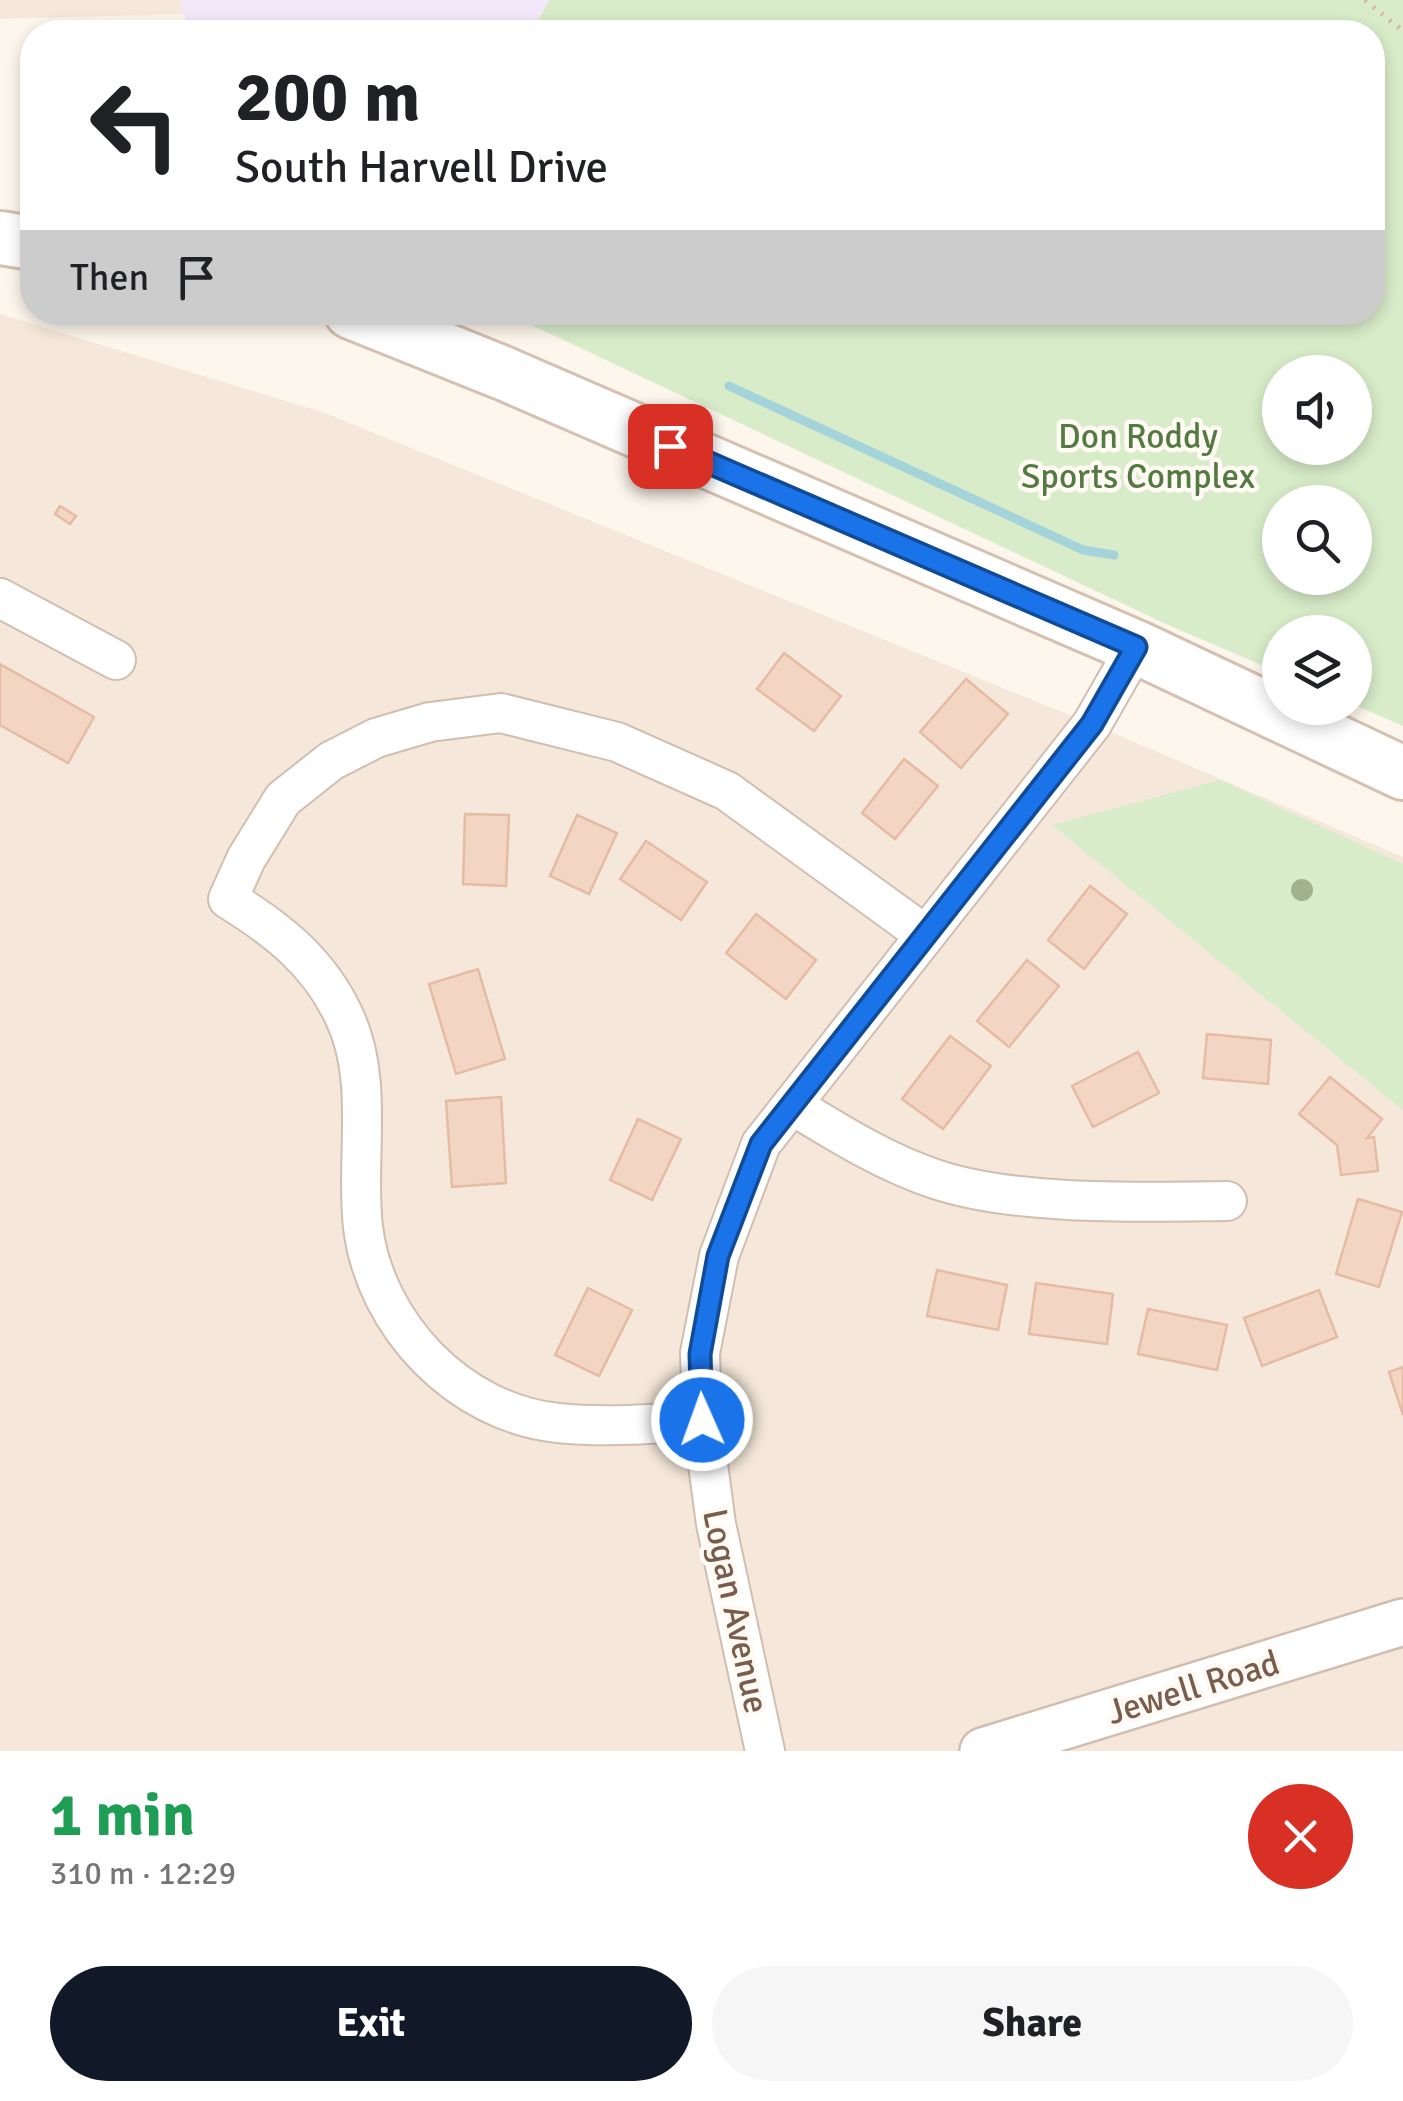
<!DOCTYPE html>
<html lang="en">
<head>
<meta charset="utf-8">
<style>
	:root { --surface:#fff; --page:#f6f6f6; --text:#202124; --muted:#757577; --accent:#111827 }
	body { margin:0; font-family:Signika,sans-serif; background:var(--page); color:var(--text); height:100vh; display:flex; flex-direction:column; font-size:38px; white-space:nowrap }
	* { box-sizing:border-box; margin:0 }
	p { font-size:32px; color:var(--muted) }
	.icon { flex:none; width:55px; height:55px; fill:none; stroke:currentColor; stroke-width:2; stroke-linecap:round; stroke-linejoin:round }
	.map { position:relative; height:1751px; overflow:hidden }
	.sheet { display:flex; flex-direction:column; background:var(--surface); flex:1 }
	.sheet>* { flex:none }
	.top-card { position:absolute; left:20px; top:20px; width:1365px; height:305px; border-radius:40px; box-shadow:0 5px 15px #0003; background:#fff; color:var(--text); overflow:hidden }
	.tools { position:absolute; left:1262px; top:355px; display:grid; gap:20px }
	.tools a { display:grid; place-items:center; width:110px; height:110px; border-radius:50%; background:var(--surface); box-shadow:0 5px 15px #0003; font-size:50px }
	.pin { position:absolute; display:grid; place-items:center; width:85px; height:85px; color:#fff; margin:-42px; border-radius:20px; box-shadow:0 5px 15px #0006 }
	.me { position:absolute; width:110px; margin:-55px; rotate:358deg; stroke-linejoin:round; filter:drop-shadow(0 0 8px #0008) }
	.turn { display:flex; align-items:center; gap:35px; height:210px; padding:0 50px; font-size:45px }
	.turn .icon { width:130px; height:130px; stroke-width:2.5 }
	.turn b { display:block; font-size:70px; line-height:85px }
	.then { display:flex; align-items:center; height:95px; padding:0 50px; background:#0003; gap:20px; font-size:38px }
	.round { display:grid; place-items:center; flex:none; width:105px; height:105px; border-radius:52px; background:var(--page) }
	.head { display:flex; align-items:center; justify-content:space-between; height:170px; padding:0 50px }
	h1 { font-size:60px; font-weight:700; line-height:75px; color:#1e9e55 }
	.cta { display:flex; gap:20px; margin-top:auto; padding:20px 50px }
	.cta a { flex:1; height:115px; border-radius:60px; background:var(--accent); color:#fff; font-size:40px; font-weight:700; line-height:115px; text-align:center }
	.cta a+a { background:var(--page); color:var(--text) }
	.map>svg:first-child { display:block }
	.residential { fill:#f5e8da }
	.education { fill:#f3e8fa }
	.green { fill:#d8ecc9; fill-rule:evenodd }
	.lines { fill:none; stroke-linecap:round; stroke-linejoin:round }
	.stream { stroke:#a5d3da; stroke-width:9 }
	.building { fill:#f3d5c3; stroke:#e6bba3; stroke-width:2.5 }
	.minor-casing { stroke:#d1beb0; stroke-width:42 }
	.tertiary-casing { stroke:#d1beb0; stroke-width:50 }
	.secondary-casing { stroke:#d6c0b0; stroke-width:58 }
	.path { stroke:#d9b8a5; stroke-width:5; stroke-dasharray:2.5 8; stroke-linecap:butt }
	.minor { stroke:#fff; stroke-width:38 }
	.tertiary { stroke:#fff; stroke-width:45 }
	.secondary { stroke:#fff; stroke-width:52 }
	.tree { fill:#a0b28e }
	.route-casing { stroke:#114b97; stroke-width:25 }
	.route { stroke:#1a73e8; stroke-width:18 }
	.labels { text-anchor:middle; stroke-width:9; stroke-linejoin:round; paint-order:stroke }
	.park-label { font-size:35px; fill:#537a41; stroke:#fffaf3 }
	.street-label { font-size:35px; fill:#7a5c4d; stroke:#fffaf3 }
</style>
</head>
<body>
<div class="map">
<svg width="1403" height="1751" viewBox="0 0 1403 1751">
	<rect width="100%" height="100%" fill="#fdf6ec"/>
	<g class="residential">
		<path d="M0,0H180L184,14L0,19Z"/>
		<path d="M0,314L325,413L1092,724L1403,857V1751H0Z"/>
	</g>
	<path class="education" d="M180,0H549L531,32H189Z"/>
	<g class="green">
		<path d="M549,0H1403V726L1355,705V632H1280V673L1168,625L506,313L1372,312V32H531ZM1355,372V448H1280V372ZM1280,502H1355V578H1280Z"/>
		<path d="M1220,780L1403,864V1110L1052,825Z"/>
	</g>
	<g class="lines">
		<g class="stream">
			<path d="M29,158L32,159"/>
			<path d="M729,386L1083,550L1114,555"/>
		</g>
	</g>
	<g class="building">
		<path d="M60,506L76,516L70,524L55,514Z"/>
		<path d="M784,653L841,696L814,731L757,689Z"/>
		<path d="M0,664L94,717L68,763L0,725Z"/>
		<path d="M966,679L1008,714L961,768L920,732Z"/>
		<path d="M904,759L938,786L895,839L862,813Z"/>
		<path d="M465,814L509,815L506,886L463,884Z"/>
		<path d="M577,815L617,833L589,894L550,876Z"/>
		<path d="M646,841L707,882L681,920L620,879Z"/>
		<path d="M1090,886L1127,914L1084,969L1048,940Z"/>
		<path d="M756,914L816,960L786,999L726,953Z"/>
		<path d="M1027,960L1059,986L1009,1047L977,1021Z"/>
		<path d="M478,969L505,1059L456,1074L429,984Z"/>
		<path d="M1207,1034L1271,1040L1268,1084L1203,1078Z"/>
		<path d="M950,1036L991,1066L943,1129L902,1099Z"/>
		<path d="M1138,1052L1159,1093L1093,1127L1072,1086Z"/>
		<path d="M1330,1077L1382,1119L1367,1138L1374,1137L1378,1171L1341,1175L1337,1145L1299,1114Z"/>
		<path d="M501,1097L506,1183L452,1187L446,1101Z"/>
		<path d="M638,1119L681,1139L652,1200L610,1180Z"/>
		<path d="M1358,1199L1402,1212L1379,1287L1336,1274Z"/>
		<path d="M937,1270L1007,1285L998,1330L927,1316Z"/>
		<path d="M1036,1283L1113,1294L1107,1344L1029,1334Z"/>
		<path d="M588,1288L632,1310L599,1376L555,1355Z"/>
		<path d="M1319,1290L1337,1337L1262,1366L1244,1318Z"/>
		<path d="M1148,1309L1227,1325L1217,1370L1138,1354Z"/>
		<path d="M1403,1367V1415L1389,1372Z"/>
	</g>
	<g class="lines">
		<g class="minor-casing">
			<g id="minor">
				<path d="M0,598L116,660"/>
				<path d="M792,1105C838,1133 884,1162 935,1179C1015,1206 1142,1202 1227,1201"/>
				<path d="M702,1420C654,1424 606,1428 558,1423C459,1413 375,1325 363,1227C355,1159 375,1080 344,1016C319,962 278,930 228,899L246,859L283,799L331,761L376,738L430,722L501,713L617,742L727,791L924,934"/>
				<path d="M765,1751L716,1524L702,1420L700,1353L719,1256L761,1144L1092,724L1136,647"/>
			</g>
		</g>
		<g class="tertiary-casing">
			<path id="tertiary" d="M983,1751L1403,1622"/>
		</g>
		<g class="secondary-casing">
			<g id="secondary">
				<path d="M0,238L32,243"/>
				<path d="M351,312L503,373L1136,647L1403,773"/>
			</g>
		</g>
		<path class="path" d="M1365,0L1403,31"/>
		<use href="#minor" class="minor"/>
		<use href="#tertiary" class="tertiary"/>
		<use href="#secondary" class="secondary"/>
	</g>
	<circle class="tree" cx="1302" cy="890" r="11"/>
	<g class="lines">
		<g class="route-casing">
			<path id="route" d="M670,446L1136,647L1092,724L761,1144L718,1256L700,1354L702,1420"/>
		</g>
		<use href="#route" class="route"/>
	</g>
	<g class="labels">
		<g class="park-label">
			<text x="1138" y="448">Don Roddy<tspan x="1138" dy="40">Sports Complex</tspan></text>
		</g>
		<g class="street-label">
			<text transform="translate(736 1611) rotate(78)" y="12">Logan Avenue</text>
			<text transform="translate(1193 1687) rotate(-17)" y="12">Jewell Road</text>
		</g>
	</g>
</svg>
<div class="tools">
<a><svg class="icon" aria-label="sound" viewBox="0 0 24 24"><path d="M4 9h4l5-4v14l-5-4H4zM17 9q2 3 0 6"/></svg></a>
<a><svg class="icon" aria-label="search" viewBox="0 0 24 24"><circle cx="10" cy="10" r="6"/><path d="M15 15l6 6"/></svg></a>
<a><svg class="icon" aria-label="layers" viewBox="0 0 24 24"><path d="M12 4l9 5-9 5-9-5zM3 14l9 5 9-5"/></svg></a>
</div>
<div class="pin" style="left:670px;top:446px;background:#d93025"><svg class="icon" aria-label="arrive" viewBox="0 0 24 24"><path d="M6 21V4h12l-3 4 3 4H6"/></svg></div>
<svg class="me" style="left:702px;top:1420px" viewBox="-20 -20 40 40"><circle r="17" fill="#1a73e8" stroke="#fff" stroke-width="3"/><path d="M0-11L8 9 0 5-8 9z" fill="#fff"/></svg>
<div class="top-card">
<div class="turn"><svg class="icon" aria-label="left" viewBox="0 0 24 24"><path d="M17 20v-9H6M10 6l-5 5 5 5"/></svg><div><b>200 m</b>South Harvell Drive</div></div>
<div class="then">Then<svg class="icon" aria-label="arrive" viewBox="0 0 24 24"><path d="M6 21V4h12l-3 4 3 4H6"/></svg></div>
</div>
</div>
<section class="sheet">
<div class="head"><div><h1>1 min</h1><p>310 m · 12:29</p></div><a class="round" style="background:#d93025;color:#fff"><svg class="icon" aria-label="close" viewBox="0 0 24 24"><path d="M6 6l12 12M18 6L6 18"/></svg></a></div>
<div class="cta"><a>Exit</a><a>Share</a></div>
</section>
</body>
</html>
